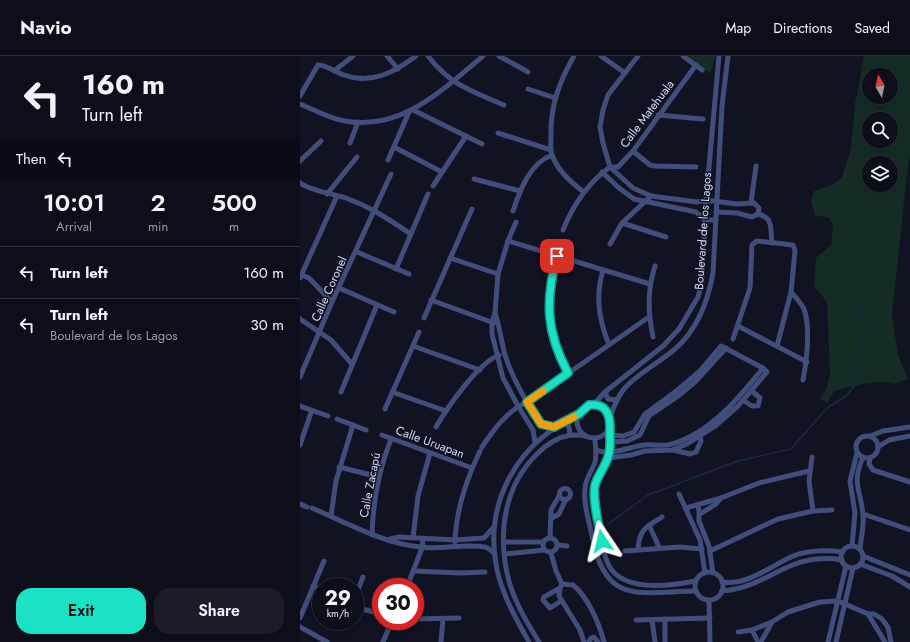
<!DOCTYPE html>
<html lang="en">
<head>
<meta charset="utf-8">
<style>
	:root { --surface:#0d0e1a; --page:#1b1c27; --text:#f1f3f6; --muted:#9a9ca2; --line:#2d2e39; --accent:#1be2c5 }
	body { margin:0; font-family:Jost,sans-serif; background:var(--page); color:var(--text); height:100vh; display:flex; flex-direction:column; font-size:15px; white-space:nowrap }
	* { box-sizing:border-box; margin:0 }
	p { font-size:13px; color:var(--muted) }
	.icon { flex:none; width:22px; height:22px; fill:none; stroke:currentColor; stroke-width:2; stroke-linecap:round; stroke-linejoin:round }
	.map { position:relative; flex:1; overflow:hidden }
	.sheet { display:flex; flex-direction:column; background:var(--surface); width:300px }
	.sheet>* { flex:none }
	.guide { background:#0d0e1a; color:var(--text); overflow:hidden }
	.needle { width:26px; rotate:351deg }
	.controls { position:absolute; left:562px; top:12px; display:grid; gap:8px }
	.controls a { display:grid; place-items:center; width:36px; height:36px; border-radius:50%; background:var(--surface); box-shadow:0 2px 10px #0003,0 0 0 1px var(--line); font-size:20px }
	.speed { position:absolute; left:12px; top:522px; display:flex; gap:8px; font-size:20px; font-weight:700; text-align:center }
	.speed>* { display:grid; place-content:center; width:52px; height:52px; border-radius:50%; background:var(--surface); box-shadow:0 2px 10px #0003,0 0 0 1px var(--line); line-height:1 }
	.speed small { font-size:10px; font-weight:400 }
	.speed .limit { border:6px solid #d22; background:#fff; color:#111 }
	.pin { position:absolute; display:grid; place-items:center; width:34px; height:34px; color:#fff; margin:-17px; border-radius:8px; box-shadow:0 2px 6px #0006 }
	.me { position:absolute; width:44px; margin:-22px; rotate:350deg; stroke-linejoin:round; filter:drop-shadow(0 0 3px #0008) }
	.turn { display:flex; align-items:center; gap:14px; height:84px; padding:0 16px; font-size:18px }
	.turn .icon { width:52px; height:52px; stroke-width:2.5 }
	.turn b { display:block; font-size:28px; line-height:34px }
	.then { display:flex; align-items:center; height:38px; padding:0 16px; background:#0003; gap:8px; font-size:15px }
	.eta { display:flex; justify-content:space-evenly; align-items:center; height:68px; text-align:center }
	.eta b { font-size:24px; font-weight:600; line-height:28px }
	.button { display:flex; gap:8px; margin-top:auto; padding:8px 16px }
	.button a { flex:1; height:46px; border-radius:16px; background:var(--accent); color:#111; font-size:16px; font-weight:600; line-height:46px; text-align:center }
	.button a+a { background:var(--page); color:var(--text) }
	ul { padding:0; list-style:none }
	li { display:flex; align-items:center; gap:12px; height:52px; padding:0 16px; border-top:1px solid var(--line) }
	li div { flex:1 }
	li b { display:block; font-size:15px }
	li em { font-style:normal }
	header { display:flex; align-items:center; gap:24px; box-sizing:border-box; height:56px; padding:0 20px; background:var(--surface); border-bottom:1px solid var(--line) }
	header strong { font-size:19px }
	nav { display:flex; gap:22px; margin-inline-start:auto; font-size:14px }
	main { display:flex; flex:1; min-height:0 }
	.map>svg:first-child { display:block }
	.green { fill:#152c25; fill-rule:evenodd }
	.lines { fill:none; stroke-linecap:round; stroke-linejoin:round }
	.stream { stroke:#122e40; stroke-width:1.5 }
	.minor { stroke:#414e7c; stroke-width:5 }
	.route-casing { stroke:#129380; stroke-width:10 }
	.route { stroke:#1be2c5; stroke-width:7 }
	.slow { stroke:#f59e0b; stroke-width:7 }
	.labels { text-anchor:middle; stroke-width:3; stroke-linejoin:round; paint-order:stroke }
	.street-label { font-size:12px; fill:#d7dcfa; stroke:#111222 }
</style>
</head>
<body>
<header>
<strong>Navio</strong>
<nav><a>Map</a><a>Directions</a><a>Saved</a></nav>
</header>
<main>
<section class="sheet">
<div class="guide">
<div class="turn"><svg class="icon" aria-label="left" viewBox="0 0 24 24"><path d="M17 20v-9H6M10 6l-5 5 5 5"/></svg><div><b>160 m</b>Turn left</div></div>
<div class="then">Then<svg class="icon" aria-label="left" viewBox="0 0 24 24"><path d="M17 20v-9H6M10 6l-5 5 5 5"/></svg></div>
</div>
<div class="eta">
<div><b>10:01</b><p>Arrival</p></div>
<div><b>2</b><p>min</p></div>
<div><b>500</b><p>m</p></div>
</div>
<ul>
<li><svg class="icon" aria-label="left" viewBox="0 0 24 24"><path d="M17 20v-9H6M10 6l-5 5 5 5"/></svg><div><b>Turn left</b></div><em>160 m</em></li>
<li><svg class="icon" aria-label="left" viewBox="0 0 24 24"><path d="M17 20v-9H6M10 6l-5 5 5 5"/></svg><div><b>Turn left</b><p>Boulevard de los Lagos</p></div><em>30 m</em></li>
</ul>
<div class="button"><a>Exit</a><a>Share</a></div>
</section>
<div class="map">
<svg width="610" height="586" viewBox="0 0 610 586">
	<rect width="100%" height="100%" fill="#111222"/>
	<g class="green">
		<path d="M386,0H416L410,18Z"/>
		<path d="M564,0H610V100L607,117L592,260L598,299L608,323L593,328C581,321 548,332 534,335L527,347L520,343L526,334L530,319L527,246L514,230L516,202L531,189L533,169L528,161L515,160L511,145L514,135L533,129L542,121L551,92L555,48ZM569,19H591V41H569ZM569,63H591V85H569ZM569,107H591V129H569Z"/>
	</g>
	<g class="lines">
		<path class="stream" d="M307,469L348,439L438,405L491,393L527,352L546,340L556,328L559,320L550,310L564,299L562,285L574,270L560,262L565,242"/>
		<g class="minor">
			<path d="M87,0L98,13"/>
			<path d="M128,0C150,29 172,35 204,49"/>
			<path d="M199,0L228,16"/>
			<path d="M274,0C259,26 250,51 251,81C251,87 250,94 252,99C258,115 270,126 284,136"/>
			<path d="M301,0L325,17"/>
			<path d="M338,0L308,39L303,54L300,71L303,87L310,111L333,132L351,140L397,146L406,144L437,148L454,147L459,152L458,158L452,161L437,157L416,156"/>
			<path d="M383,0L402,14"/>
			<path d="M34,15L53,0"/>
			<path d="M228,33L255,42"/>
			<path d="M0,40L18,9C27,9 35,16 44,19C71,29 95,16 116,0"/>
			<path d="M0,48C13,53 26,61 40,64C99,78 142,34 183,0"/>
			<path d="M113,54L182,88"/>
			<path d="M358,59L403,63"/>
			<path d="M198,77L251,94"/>
			<path d="M50,87L58,66"/>
			<path d="M94,91L142,116"/>
			<path d="M333,95L350,109L355,110L396,111"/>
			<path d="M88,104L109,56"/>
			<path d="M0,105L21,85"/>
			<path d="M310,111H318L333,95L396,9"/>
			<path d="M302,116L319,132L334,143L396,156L405,164H416"/>
			<path d="M174,123L220,135"/>
			<path d="M0,127C14,136 31,137 46,142C73,152 88,163 111,178"/>
			<path d="M133,130L166,80"/>
			<path d="M27,138L57,101"/>
			<path d="M451,147L456,110"/>
			<path d="M213,155C220,134 230,107 252,99"/>
			<path d="M458,158C474,162 470,172 472,187"/>
			<path d="M216,166L208,185L198,218L195,257L192,266V278L203,322L218,350L233,374L235,387"/>
			<path d="M322,167L366,181"/>
			<path d="M263,174C273,149 288,127 310,111"/>
			<path d="M208,185L350,228"/>
			<path d="M310,188L322,167L351,140"/>
			<path d="M57,196L109,218"/>
			<path d="M257,200C245,245 246,276 268,317"/>
			<path d="M150,202L198,218"/>
			<path d="M96,213L128,138"/>
			<path d="M303,214C295,241 299,264 309,289"/>
			<path d="M0,218L9,222L32,246"/>
			<path d="M0,222L37,140"/>
			<path d="M39,232L94,256"/>
			<path d="M491,236C496,242 503,248 505,256C510,274 507,305 503,324"/>
			<path d="M131,244L194,267"/>
			<path d="M195,257C200,271 201,285 205,299C213,324 226,346 241,368L254,371"/>
			<path d="M124,262L172,153"/>
			<path d="M0,263L31,284L52,308"/>
			<path d="M438,270L507,306"/>
			<path d="M353,281C348,256 347,235 355,210"/>
			<path d="M433,283L450,232L452,189L457,185L493,189L495,195L491,236L477,290"/>
			<path d="M113,290L180,314"/>
			<path d="M0,321L32,246L91,118"/>
			<path d="M41,336L77,249"/>
			<path d="M92,336L146,355"/>
			<path d="M305,336L308,343L317,344"/>
			<path d="M444,345L452,350H458L460,342L452,335"/>
			<path d="M294,348L305,336L363,290L379,273L398,241L402,226L406,144L419,0"/>
			<circle cx="294" cy="365" r="17"/>
			<path d="M0,350L28,360"/>
			<path d="M85,353L119,276"/>
			<path d="M310,361C314,351 317,341 324,333C338,317 359,307 375,293C397,274 408,245 413,217L422,50L428,0"/>
			<path d="M37,363L66,374"/>
			<path d="M263,365L269,371L270,379"/>
			<path d="M136,371C147,352 178,307 199,299"/>
			<path d="M310,371C316,400 301,406 295,429C292,442 298,459 300,472C302,484 303,497 308,508C322,537 370,530 395,525"/>
			<path d="M82,379L172,412"/>
			<circle cx="567" cy="391" r="11"/>
			<path d="M570,380L583,375L610,371"/>
			<path d="M295,382C295,390 297,398 295,406C292,415 286,422 285,432C283,448 289,464 292,480C305,550 339,536 395,535"/>
			<path d="M312,386L327,385L340,379L349,360L378,340L395,326L426,292"/>
			<path d="M0,389L12,354"/>
			<path d="M182,391C194,373 207,355 227,346L349,261"/>
			<path d="M578,391L589,384L610,380"/>
			<path d="M296,394C313,400 327,391 344,389C353,388 363,391 372,388C410,377 439,342 463,312"/>
			<path d="M373,394L390,398L396,396L401,385L399,377"/>
			<path d="M512,401L509,425L513,455"/>
			<path d="M308,402L331,399L345,395L372,394L387,388L414,371L438,350L467,316L463,312L421,290L399,316L375,336L345,358L334,376L323,380L311,379"/>
			<path d="M570,402L569,408L573,414L610,426"/>
			<path d="M39,411L79,421"/>
			<circle cx="265" cy="438" r="5.5"/>
			<path d="M379,438L400,484L405,517"/>
			<path d="M0,448L7,451"/>
			<path d="M397,449L399,454V465L409,490L413,517"/>
			<path d="M12,452C47,467 82,487 120,491C141,494 165,487 185,491C189,492 192,495 195,498"/>
			<path d="M386,452L421,442L459,427L509,415"/>
			<path d="M400,458L416,448L421,442"/>
			<path d="M563,458L610,474"/>
			<path d="M31,460L36,425L53,369"/>
			<path d="M252,462L259,458L266,443"/>
			<path d="M349,469L359,491"/>
			<path d="M72,479C73,446 79,413 91,383"/>
			<circle cx="250" cy="489" r="7"/>
			<path d="M113,482L118,440L130,397"/>
			<path d="M250,482L251,454L259,440"/>
			<path d="M90,483L99,481L155,484L184,482L195,470"/>
			<path d="M155,486C156,454 166,424 180,395"/>
			<path d="M204,486H243"/>
			<path d="M258,489L267,490"/>
			<path d="M552,490L555,457L550,425L557,397"/>
			<circle cx="552" cy="501" r="11"/>
			<path d="M560,493C561,482 564,470 563,459C561,433 551,429 563,401"/>
			<path d="M338,494C339,473 346,471 362,461"/>
			<path d="M325,495L380,491L402,493"/>
			<path d="M410,495L478,463L513,455L532,454"/>
			<path d="M251,497L256,515L262,528"/>
			<path d="M205,498L244,494"/>
			<path d="M563,500L610,519"/>
			<path d="M560,508L592,520L610,531"/>
			<path d="M114,515L161,517L185,516"/>
			<circle cx="409" cy="530" r="14"/>
			<path d="M422,526C447,530 469,511 491,501C507,494 526,494 543,496"/>
			<path d="M262,528L273,529C288,541 299,567 304,586"/>
			<path d="M262,528L260,532L259,540L280,574L284,586"/>
			<path d="M13,530L21,534"/>
			<path d="M107,531L122,492L123,484"/>
			<path d="M260,532L244,541L243,544L250,552L261,545"/>
			<path d="M422,535C469,532 487,495 542,504"/>
			<path d="M55,541L63,521"/>
			<path d="M409,545L410,586"/>
			<path d="M55,551L81,558"/>
			<path d="M568,558L585,586"/>
			<path d="M0,562L24,505"/>
			<path d="M115,563L159,562"/>
			<path d="M365,563V586"/>
			<path d="M336,564L410,562"/>
			<path d="M352,564L355,586"/>
			<path d="M0,571L27,586"/>
			<path d="M452,574L458,586"/>
			<path d="M438,576L452,574L472,566"/>
			<path d="M83,586L92,565"/>
			<path d="M141,586L143,563"/>
			<path d="M229,586C216,563 203,540 197,514C183,447 217,386 279,359"/>
			<path d="M239,586C226,565 212,542 207,517C198,474 205,429 237,398C246,389 257,381 271,379C275,379 281,379 286,380"/>
			<path d="M289,586L291,582L294,581L298,586"/>
			<path d="M461,586L472,566L488,556L520,546L538,545L568,558H574L582,563L588,571L591,586"/>
			<path d="M528,586L546,510"/>
			<path d="M536,586L553,512"/>
		</g>
	</g>
	<g class="lines">
		<g class="route-casing">
			<path id="route" d="M257,200C245,245 246,276 268,317L227,346L241,368L254,371L279,358L289,349C305,347 310,357 310,371C309,382 312,390 308,401C305,411 298,419 295,429C292,444 299,470 302,485"/>
		</g>
		<use href="#route" class="route"/>
		<path class="slow" d="M243,335L227,346L241,368L254,371L274,361"/>
	</g>
	<g class="labels">
		<g class="street-label">
			<text transform="translate(347 58) rotate(-53)" y="4">Calle Matehuala</text>
			<text transform="translate(403 175) rotate(-86)" y="4">Boulevard de los Lagos</text>
			<text transform="translate(29 233) rotate(-66)" y="4">Calle Coronel</text>
			<text transform="translate(130 386) rotate(20)" y="4">Calle Uruapan</text>
			<text transform="translate(70 429) rotate(-79)" y="4">Calle Zacapú</text>
		</g>
	</g>
</svg>
<div class="controls">
<a><svg class="needle" viewBox="-14 -14 28 28"><path d="M0-13l5 13h-10z" fill="#e53935"/><path d="M0 13l5-13h-10z" fill="#9a9ca2"/></svg></a>
<a><svg class="icon" aria-label="search" viewBox="0 0 24 24"><circle cx="10" cy="10" r="6"/><path d="M15 15l6 6"/></svg></a>
<a><svg class="icon" aria-label="layers" viewBox="0 0 24 24"><path d="M12 4l9 5-9 5-9-5zM3 14l9 5 9-5"/></svg></a>
</div>
<div class="speed"><div>29<small>km/h</small></div><div class="limit">30</div></div>
<div class="pin" style="left:257px;top:200px;background:#d93025"><svg class="icon" aria-label="arrive" viewBox="0 0 24 24"><path d="M6 21V4h12l-3 4 3 4H6"/></svg></div>
<svg class="me" style="left:302px;top:485px" viewBox="-20 -20 40 40"><path d="M0-17L14 15 0 8-14 15z" fill="#1be2c5" stroke="#fff" stroke-width="4"/></svg>
</div>
</main>
</body>
</html>
